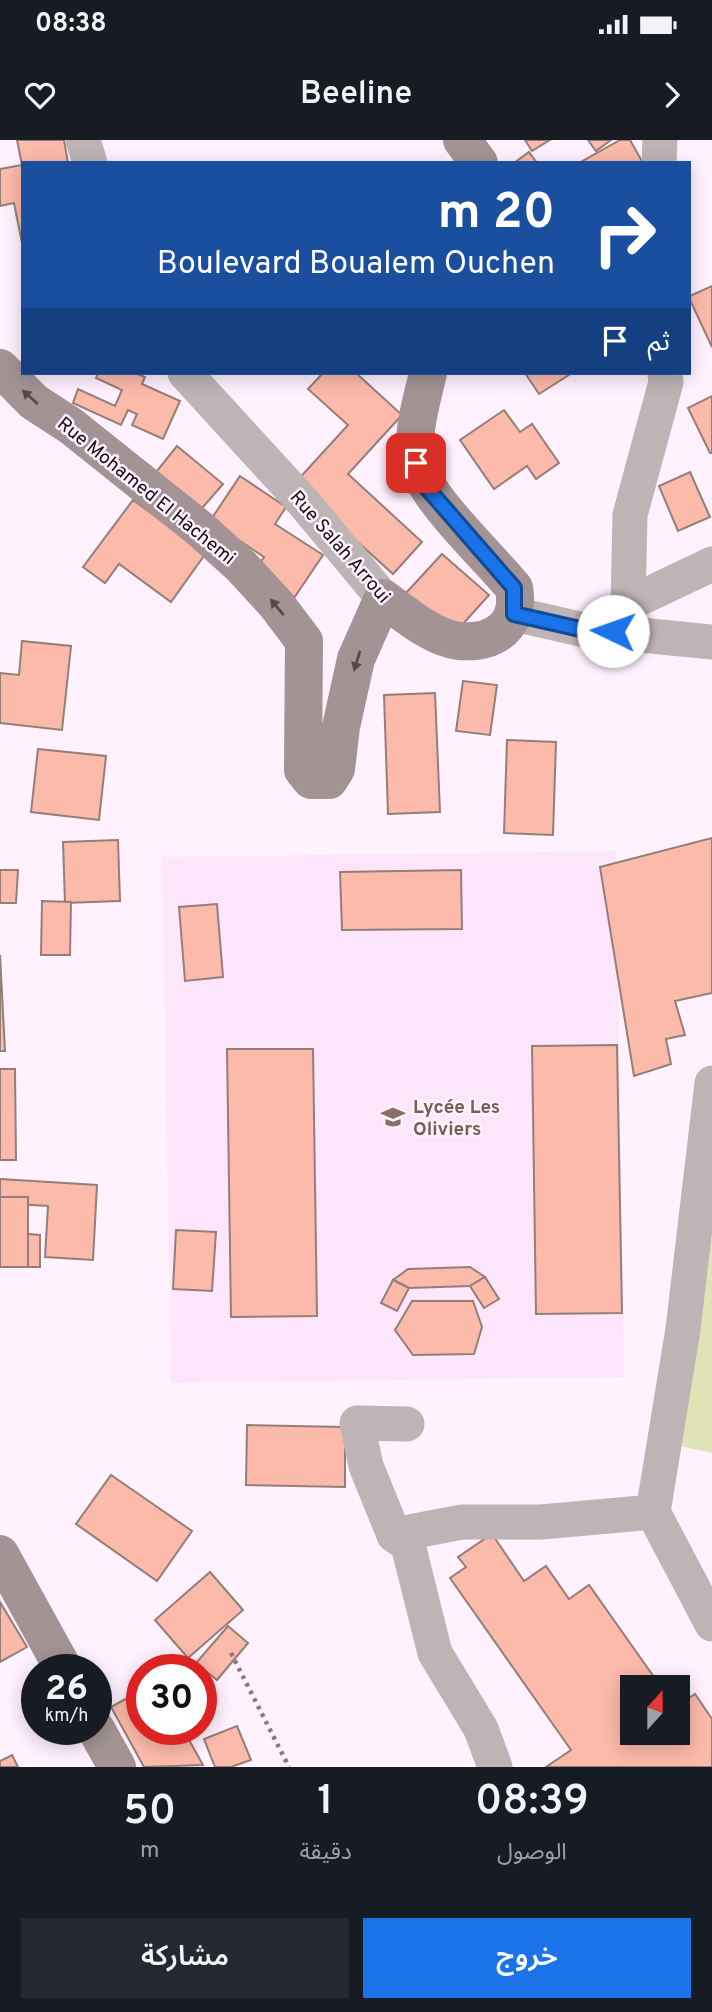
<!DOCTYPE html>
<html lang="ar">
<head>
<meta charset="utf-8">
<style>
	:root { --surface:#171b24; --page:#242831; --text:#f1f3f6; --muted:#9ea1a6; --accent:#1a73e8 }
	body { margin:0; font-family:Overpass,"Noto Sans Arabic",sans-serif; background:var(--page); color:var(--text); direction:rtl; height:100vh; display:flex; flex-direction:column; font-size:26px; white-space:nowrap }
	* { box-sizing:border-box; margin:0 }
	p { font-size:23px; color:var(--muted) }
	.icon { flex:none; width:38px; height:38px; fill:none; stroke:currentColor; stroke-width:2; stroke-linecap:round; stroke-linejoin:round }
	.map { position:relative; height:1627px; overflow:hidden; direction:ltr }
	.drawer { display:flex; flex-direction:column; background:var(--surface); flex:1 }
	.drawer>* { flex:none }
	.top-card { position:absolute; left:21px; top:21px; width:670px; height:214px; border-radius:0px; box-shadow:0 4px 18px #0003; direction:rtl; background:#1a4fa0; color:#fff; overflow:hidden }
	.needle { width:46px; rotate:21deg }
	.fabs { position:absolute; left:620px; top:1535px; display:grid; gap:14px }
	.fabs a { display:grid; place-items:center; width:70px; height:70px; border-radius:0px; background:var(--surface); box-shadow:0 4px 18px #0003; font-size:35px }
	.speed { position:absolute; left:21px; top:1514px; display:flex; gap:14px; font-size:35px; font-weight:700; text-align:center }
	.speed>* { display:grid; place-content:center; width:91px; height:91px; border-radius:50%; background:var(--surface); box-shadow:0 4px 18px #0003; line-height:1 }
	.speed small { font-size:18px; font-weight:400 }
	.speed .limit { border:10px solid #d22; background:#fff; color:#111 }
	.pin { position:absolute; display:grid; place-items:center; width:60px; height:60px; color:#fff; margin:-30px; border-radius:14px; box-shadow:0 4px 10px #0006 }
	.me { position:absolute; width:77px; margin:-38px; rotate:273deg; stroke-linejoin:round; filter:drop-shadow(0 0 5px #0008) }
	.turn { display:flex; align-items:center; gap:24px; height:147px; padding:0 21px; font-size:32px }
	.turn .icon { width:91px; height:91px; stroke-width:2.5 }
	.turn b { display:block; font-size:49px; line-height:60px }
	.then { display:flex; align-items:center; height:66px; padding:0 21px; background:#0003; gap:14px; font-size:26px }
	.eta { display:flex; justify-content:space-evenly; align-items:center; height:119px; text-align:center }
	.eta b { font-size:42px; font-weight:600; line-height:49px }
	.action { display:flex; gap:14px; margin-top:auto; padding:14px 21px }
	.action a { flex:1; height:80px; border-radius:0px; background:var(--accent); color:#fff; font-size:28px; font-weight:600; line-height:80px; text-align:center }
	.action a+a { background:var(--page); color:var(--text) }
	.status { display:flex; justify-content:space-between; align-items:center; height:49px; padding:0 35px; background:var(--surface); direction:ltr }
	.status svg { height:19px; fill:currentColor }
	header { display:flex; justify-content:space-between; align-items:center; height:91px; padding:0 21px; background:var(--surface); font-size:32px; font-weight:600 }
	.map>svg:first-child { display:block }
	.built { fill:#fde6fc }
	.pitch { fill:#e0e3b5 }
	.building { fill:#fcbaab; stroke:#947e78; stroke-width:2 }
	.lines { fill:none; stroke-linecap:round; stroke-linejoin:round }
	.path { stroke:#837982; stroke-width:4.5; stroke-dasharray:3.5 5; stroke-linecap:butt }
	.street { stroke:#beb3b5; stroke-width:35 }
	.secondary { stroke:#a39395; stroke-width:38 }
	.oneway { fill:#554b4f }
	.route-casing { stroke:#114b97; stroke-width:18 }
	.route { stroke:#1a73e8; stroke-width:12 }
	.labels { text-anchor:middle; stroke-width:5; stroke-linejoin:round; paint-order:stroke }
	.street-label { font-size:19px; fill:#161016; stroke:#fff1fe }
	.education-label { font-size:19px; font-weight:bold; fill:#785e54; stroke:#fff1fe; text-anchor:start }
</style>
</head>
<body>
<div class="status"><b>08:38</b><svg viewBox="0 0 49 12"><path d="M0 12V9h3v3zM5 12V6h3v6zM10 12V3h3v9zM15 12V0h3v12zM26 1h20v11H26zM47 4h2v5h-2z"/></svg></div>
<header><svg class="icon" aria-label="forward" viewBox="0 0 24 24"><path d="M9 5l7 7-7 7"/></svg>Beeline<svg class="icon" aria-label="heart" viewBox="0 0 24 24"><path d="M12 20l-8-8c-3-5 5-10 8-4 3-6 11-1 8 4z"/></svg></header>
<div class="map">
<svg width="712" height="1627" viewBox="0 0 712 1627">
	<rect width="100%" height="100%" fill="#fff1fe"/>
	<path class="built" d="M616,711L624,1237L171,1243L162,717Z"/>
	<path class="pitch" d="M712,1053V1313L680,1306Z"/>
	<g class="building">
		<path d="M17,0H64L68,23H23V108L14,63L0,66V29L22,25Z"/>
		<path d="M525,0H550L532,11Z"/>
		<path d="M588,0H611L596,11Z"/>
		<path d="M620,0H630L643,23H579Z"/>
		<path d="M529,12L537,23H514Z"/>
		<path d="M712,146V207L690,160V156Z"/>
		<path d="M98,233H135L145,237L142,244L180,261L163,299L132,285L137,274L128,270L121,285L73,263L78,249L115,266L122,250L96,238Z"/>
		<path d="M323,233H356L402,275L348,334L422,402L393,434L294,344L348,285L308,249Z"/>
		<path d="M525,233H572L539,254Z"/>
		<path d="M712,256V313H710L688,268Z"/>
		<path d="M504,270L520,292L532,284L559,323L536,339L527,326L494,349L460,300Z"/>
		<path d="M177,306L223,344L197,374L152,337Z"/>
		<path d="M690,332L710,377L678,391L659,346Z"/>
		<path d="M240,336L286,367L275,384L323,415L294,458L255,431L264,417L210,381Z"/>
		<path d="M133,360L206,413L171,462L119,424L105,443L83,427Z"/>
		<path d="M442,414L489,455L452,496L405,454Z"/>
		<path d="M22,501L71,506L62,590L0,583V533L19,535Z"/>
		<path d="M463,541L497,545L490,595L456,591Z"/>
		<path d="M435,553L440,672L388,674L384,555Z"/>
		<path d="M507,600L556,602L553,695L504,693Z"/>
		<path d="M38,609L106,616L99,680L31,672Z"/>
		<path d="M712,698V853L675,861L685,895L666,899L671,924L634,936L600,727Z"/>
		<path d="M118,700L120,761L65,763L63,702Z"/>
		<path d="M0,730H18L16,763H0Z"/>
		<path d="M461,730L462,789L342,790L340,732Z"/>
		<path d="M42,761L71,762L70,815H41Z"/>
		<path d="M217,764L223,837L185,841L179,767Z"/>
		<path d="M0,815L5,911H0Z"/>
		<path d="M617,905L622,1173L536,1174L532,906Z"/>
		<path d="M227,909H313L317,1176L231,1177Z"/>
		<path d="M0,929H15L16,1020H0Z"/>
		<path d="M0,1039L97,1045L93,1120L45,1117L48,1066L0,1063Z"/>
		<rect x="0" y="1057" width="28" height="70"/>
		<path d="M176,1090L216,1092L212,1151L173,1149Z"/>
		<path d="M28,1094L40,1095V1127H28Z"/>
		<path d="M470,1127L485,1137L470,1146L409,1148L393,1140L408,1129Z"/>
		<path d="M485,1137L499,1159L484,1168L470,1146Z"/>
		<path d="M393,1140L409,1148L397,1171L381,1163Z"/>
		<path d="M412,1161H473L482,1187L474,1214L413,1215L395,1190Z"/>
		<path d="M247,1285L345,1287V1347L246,1345Z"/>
		<path d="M111,1335L192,1391L157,1441L76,1384Z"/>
		<path d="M492,1394L524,1441L546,1426L569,1459L589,1445L661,1547H632V1592H677V1566L695,1554L712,1579V1627H546L571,1610L450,1438L466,1427L458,1417Z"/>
		<path d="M210,1432L243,1470L188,1518L155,1480Z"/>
		<path d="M0,1462L27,1507L0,1522Z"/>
		<path d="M228,1486L248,1503L217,1540L196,1523Z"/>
		<path d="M142,1550V1589H183L203,1625L144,1627L111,1567Z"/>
		<path d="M237,1586L251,1620L231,1627H215L204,1599Z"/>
		<path d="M12,1615L18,1627H0V1621Z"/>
	</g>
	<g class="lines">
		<path class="path" d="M231,1513L289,1627"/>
		<g class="street">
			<path d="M83,0L90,23"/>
			<path d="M659,23L660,0"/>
			<path d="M185,233L304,363L383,458"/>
			<path d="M628,464L630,375L666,242L665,233"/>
			<path d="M514,474L580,489L712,502"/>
			<path d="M619,480L628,464L712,424"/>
			<path d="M712,943L683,1189L653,1372L712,1484"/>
			<path d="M407,1284L357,1283L366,1326L394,1395L462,1382H541L653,1372"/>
			<path d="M394,1395L408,1405L435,1513L481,1589L495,1627"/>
		</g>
		<g class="secondary">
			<path d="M462,0L479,23"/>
			<path d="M0,228L34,262L71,286L200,389L241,426L276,464L304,501L303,630L311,640H329L336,629L341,587L356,519L383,458C404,473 432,498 459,501C495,504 521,485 514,448C489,417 426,359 417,324C410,297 422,260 428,233"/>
			<path d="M0,1414L64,1530"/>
			<path d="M96,1589L117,1627"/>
		</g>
	</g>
	<defs><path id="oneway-solid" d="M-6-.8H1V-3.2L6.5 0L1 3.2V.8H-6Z" transform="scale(1.75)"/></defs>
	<g class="oneway">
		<use href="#oneway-solid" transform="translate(30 257) rotate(-138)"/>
		<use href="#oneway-solid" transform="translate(277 467) rotate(-129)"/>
		<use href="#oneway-solid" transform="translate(357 521) rotate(107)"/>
	</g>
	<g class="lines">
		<g class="route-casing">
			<path id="route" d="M416,323L427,348L514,448V474L580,489L613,491"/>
		</g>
		<use href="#route" class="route"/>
	</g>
	<defs>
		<g id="school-bare" transform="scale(1.89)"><path d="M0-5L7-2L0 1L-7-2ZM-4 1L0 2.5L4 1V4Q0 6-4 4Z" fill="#8d6e63" stroke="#fff1fe" stroke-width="2.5" paint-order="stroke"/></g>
	</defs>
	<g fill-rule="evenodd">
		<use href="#school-bare" x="393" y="977"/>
	</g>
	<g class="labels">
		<g class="street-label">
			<text transform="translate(147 350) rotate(39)" y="7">Rue Mohamed El Hachemi</text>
			<text transform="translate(341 406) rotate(49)" y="7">Rue Salah Arroui</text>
		</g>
		<g class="education-label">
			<text x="413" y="973">Lycée Les<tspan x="413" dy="22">Oliviers</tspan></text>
		</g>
	</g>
</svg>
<div class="fabs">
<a><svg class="needle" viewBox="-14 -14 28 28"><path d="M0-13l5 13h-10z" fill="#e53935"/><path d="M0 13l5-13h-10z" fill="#9ea1a6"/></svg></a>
</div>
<div class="speed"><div>26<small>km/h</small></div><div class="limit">30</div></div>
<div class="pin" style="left:416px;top:323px;background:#d93025"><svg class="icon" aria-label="arrive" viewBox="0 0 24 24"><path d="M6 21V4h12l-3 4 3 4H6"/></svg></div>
<svg class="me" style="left:613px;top:491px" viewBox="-20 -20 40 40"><circle r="19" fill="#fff"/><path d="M0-13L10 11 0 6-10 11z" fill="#1a73e8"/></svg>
<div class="top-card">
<div class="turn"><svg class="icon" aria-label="right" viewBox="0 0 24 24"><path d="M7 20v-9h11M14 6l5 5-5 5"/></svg><div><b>20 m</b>Boulevard Boualem Ouchen</div></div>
<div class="then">ثم<svg class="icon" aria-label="arrive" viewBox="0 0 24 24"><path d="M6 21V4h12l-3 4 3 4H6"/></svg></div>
</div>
</div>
<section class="drawer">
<div class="eta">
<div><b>08:39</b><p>الوصول</p></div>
<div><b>1</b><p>دقيقة</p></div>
<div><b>50</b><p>m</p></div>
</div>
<div class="action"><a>خروج</a><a>مشاركة</a></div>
</section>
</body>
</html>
